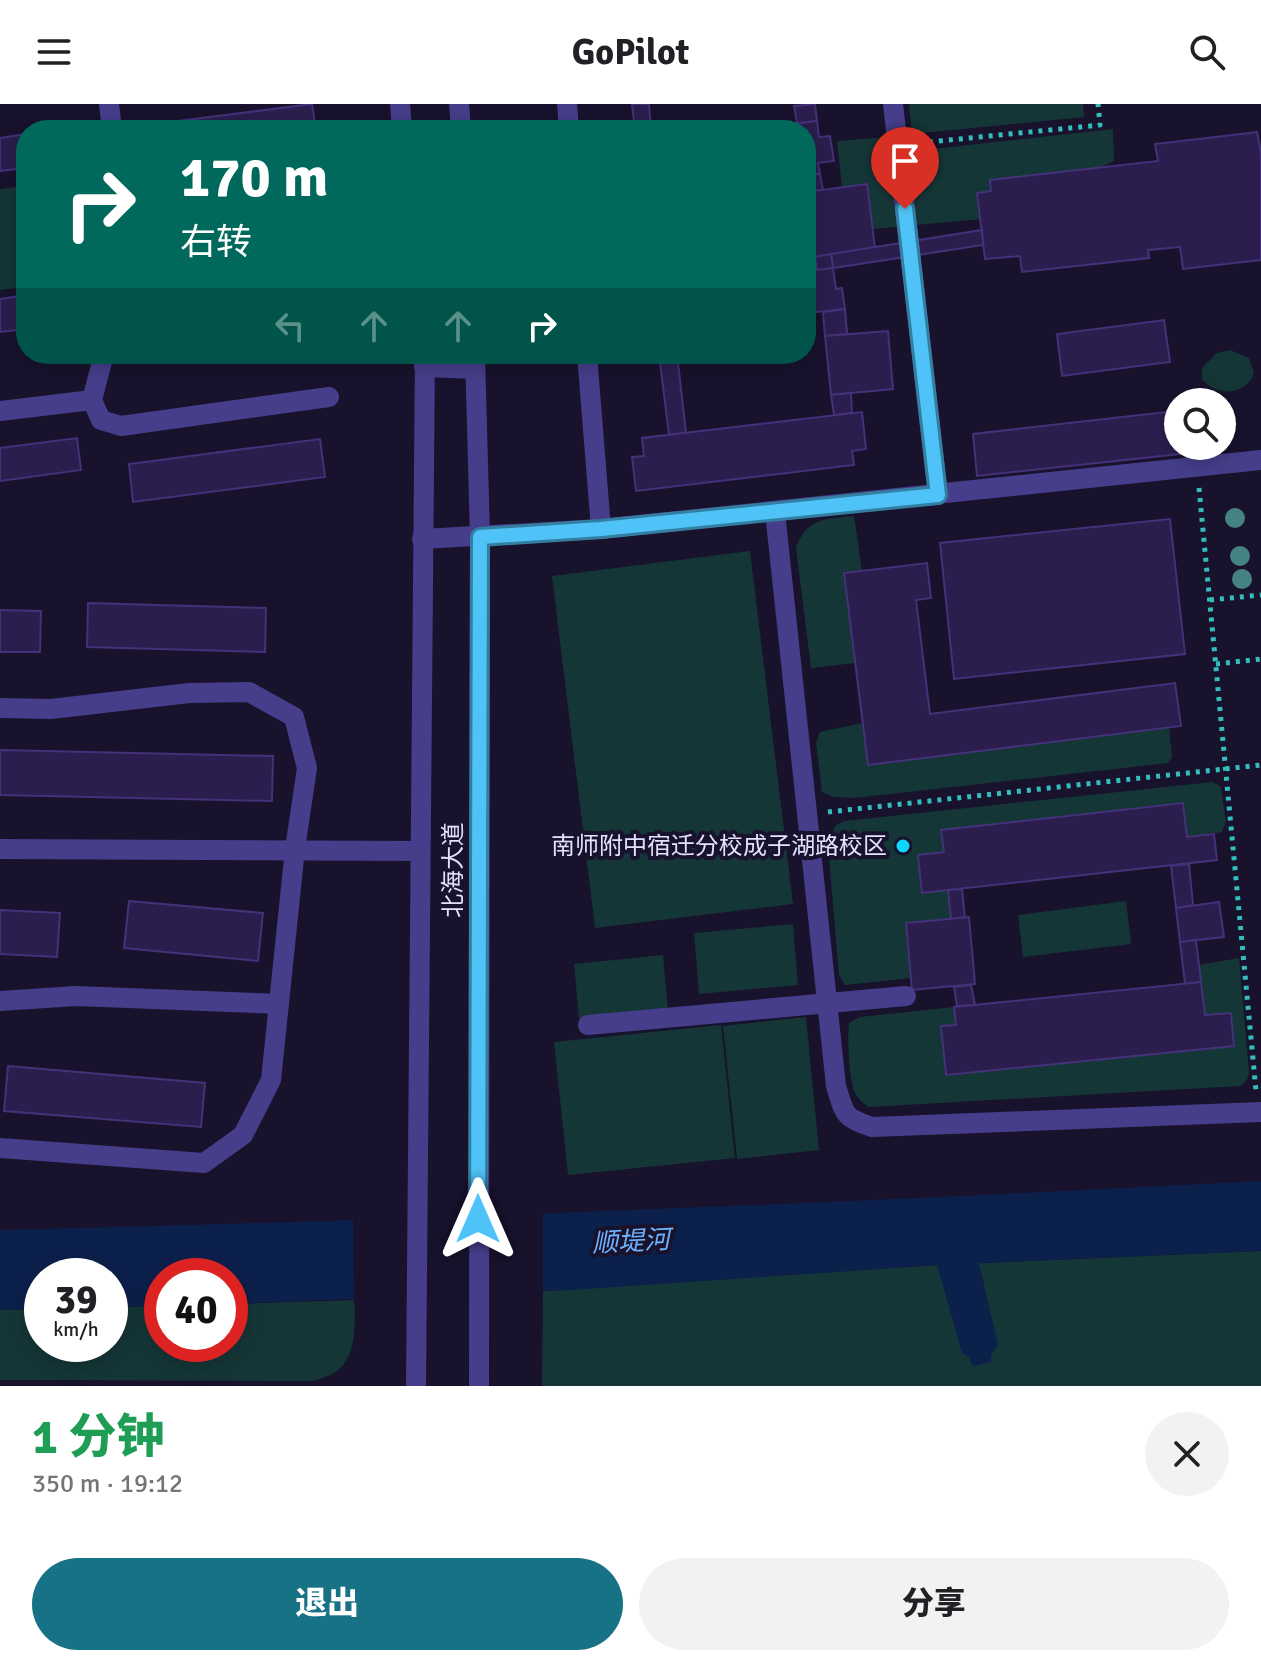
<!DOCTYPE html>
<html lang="zh">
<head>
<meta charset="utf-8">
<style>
	:root { --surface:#fff; --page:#f2f2f2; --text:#202124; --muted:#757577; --accent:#177285 }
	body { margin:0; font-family:Signika,"Noto Sans SC",sans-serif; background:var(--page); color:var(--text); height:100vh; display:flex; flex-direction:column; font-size:30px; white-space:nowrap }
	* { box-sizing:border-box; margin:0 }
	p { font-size:26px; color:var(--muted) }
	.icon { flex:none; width:44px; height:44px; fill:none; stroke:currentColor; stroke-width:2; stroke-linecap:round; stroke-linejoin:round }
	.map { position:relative; height:1282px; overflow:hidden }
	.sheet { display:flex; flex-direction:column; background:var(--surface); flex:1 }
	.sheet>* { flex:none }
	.top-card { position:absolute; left:16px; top:16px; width:800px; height:244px; border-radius:32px; box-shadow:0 4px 20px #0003; background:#00695c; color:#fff; overflow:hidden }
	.fabs { position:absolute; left:1164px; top:284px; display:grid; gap:16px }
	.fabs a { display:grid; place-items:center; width:72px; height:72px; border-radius:50%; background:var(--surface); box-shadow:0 4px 20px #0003; font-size:40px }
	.speed { position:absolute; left:24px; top:1154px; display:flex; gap:16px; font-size:40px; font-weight:700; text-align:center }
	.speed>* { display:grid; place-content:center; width:104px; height:104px; border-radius:50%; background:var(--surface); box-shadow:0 4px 20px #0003; line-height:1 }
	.speed small { font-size:20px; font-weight:400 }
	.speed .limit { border:12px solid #d22; background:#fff; color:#111 }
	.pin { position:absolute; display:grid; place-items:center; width:68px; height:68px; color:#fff; margin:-82px -34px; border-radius:50% 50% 50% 0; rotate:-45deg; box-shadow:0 0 8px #0007 }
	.pin .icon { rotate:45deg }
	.me { position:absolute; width:88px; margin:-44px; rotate:0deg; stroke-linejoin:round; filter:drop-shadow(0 0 6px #0008) }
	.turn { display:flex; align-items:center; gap:28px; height:168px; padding:0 32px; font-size:36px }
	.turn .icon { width:104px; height:104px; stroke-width:2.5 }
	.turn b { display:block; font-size:56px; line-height:68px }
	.lanes { display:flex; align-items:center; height:76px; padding:0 32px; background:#0003; justify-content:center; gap:40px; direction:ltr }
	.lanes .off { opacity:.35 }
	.round { display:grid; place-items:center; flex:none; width:84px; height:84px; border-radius:42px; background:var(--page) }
	.head { display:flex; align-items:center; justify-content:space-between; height:136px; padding:0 32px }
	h1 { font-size:48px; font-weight:800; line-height:60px; color:#1e9e55 }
	.action { display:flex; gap:16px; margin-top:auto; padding:16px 32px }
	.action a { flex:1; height:92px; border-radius:48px; background:var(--accent); color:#fff; font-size:32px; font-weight:800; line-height:92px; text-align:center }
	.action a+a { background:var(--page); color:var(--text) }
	header { display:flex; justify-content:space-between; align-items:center; height:104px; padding:0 32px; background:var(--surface); font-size:36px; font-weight:800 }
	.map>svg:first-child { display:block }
	.green { fill:#153637 }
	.water { fill:#0c204c }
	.pier { fill:#18122d }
	.building { fill:#2b1e4e; stroke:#443179; stroke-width:2 }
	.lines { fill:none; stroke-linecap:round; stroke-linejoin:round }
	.path { stroke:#33bebe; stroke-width:5; stroke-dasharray:4 6; stroke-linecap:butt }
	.minor { stroke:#463e8b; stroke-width:20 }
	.tree { fill:#458383 }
	.route-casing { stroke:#337fa1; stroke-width:20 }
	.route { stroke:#4fc3f7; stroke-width:14 }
	.poi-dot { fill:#0dd6fc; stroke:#18122d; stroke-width:3 }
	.labels { text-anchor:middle; stroke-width:8; stroke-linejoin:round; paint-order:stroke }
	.poi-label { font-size:24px; fill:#e4dfff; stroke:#18122d; text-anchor:end }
	.street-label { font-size:24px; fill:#e4dfff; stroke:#18122d }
	.water-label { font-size:26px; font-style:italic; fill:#6eb2fd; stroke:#18122d }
</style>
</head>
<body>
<header><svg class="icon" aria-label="menu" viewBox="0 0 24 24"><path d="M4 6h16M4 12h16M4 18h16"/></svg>GoPilot<svg class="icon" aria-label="search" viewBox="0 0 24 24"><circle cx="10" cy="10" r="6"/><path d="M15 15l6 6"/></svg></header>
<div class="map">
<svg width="1261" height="1282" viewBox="0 0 1261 1282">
	<rect width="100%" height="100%" fill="#18122d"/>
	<g class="green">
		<path d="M909,0H1083L1084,13L912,30Z"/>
		<path d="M1113,25L1114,57L1099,64L990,76L991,87L978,89L981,115L873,125L867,80L842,83L837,37L886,33L888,50Z"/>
		<path d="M26,82V183L0,186V85Z"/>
		<path d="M1230,246L1249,254L1254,269C1246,292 1216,293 1202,275V264L1217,249Z"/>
		<path d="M854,412L862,467L855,559L811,564L796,444C807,413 826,415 854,412Z"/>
		<path d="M750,447L793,800L595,824L552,472Z"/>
		<path d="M863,619L868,661L1169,623L1172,653L1168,659L854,694L833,693L822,688L816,639L820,628Z"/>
		<path d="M1213,678L1221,683L1226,718L1222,728L1187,733L1183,699L942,726L944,748L918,752L922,789L948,786L951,815L911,874L845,881L839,871L828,743L835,722L844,717Z"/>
		<path d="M1126,797L1131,840L1023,853L1018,811Z"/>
		<path d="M793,820L798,881L699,890L694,829Z"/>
		<path d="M663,851L668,906L579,915L574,860Z"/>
		<path d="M1239,854L1249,968L1247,976L1240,982L869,1003C863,999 859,996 855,989C849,976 847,934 849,919L860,913L954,903L956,921L941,922L1234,942L1231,909L1205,911L1199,861Z"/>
		<path d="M806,913L819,1046L737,1055L723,922Z"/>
		<path d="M721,921L735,1054L568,1071L554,938Z"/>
		<path d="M1261,1147V1282H542L543,1187L938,1161Z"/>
		<path d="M355,1196C354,1235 358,1267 313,1277L0,1276V1206L42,1205V1240H110V1203L162,1202V1240H230V1200Z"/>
	</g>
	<path class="water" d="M1261,1077V1147L979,1159L998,1241L991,1251V1258L973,1262L969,1253L962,1249L937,1161L572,1186L230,1200V1172H162V1202L110,1203V1172H42V1205L0,1206V1126C421,1116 841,1099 1261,1077Z"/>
	<path class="pier" d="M543,1105V1191L354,1200L353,1113Z"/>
	<g class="building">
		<path d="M312,0L316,26H139V22Z"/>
		<path d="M632,0H649L651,26H635Z"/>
		<path d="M815,0L817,17L797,19L794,2Z"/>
		<path d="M817,17L819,33L830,32L834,57L818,59L820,70L806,72V26H747Z"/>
		<path d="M1257,28L1261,49V156L1183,165L1180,143L1148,146L1149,154L1022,168L1020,152L985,155L977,89L991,87L990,76L1158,57L1155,40Z"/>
		<path d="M26,30V64L0,67V34Z"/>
		<path d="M820,70L823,86L806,88V72Z"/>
		<path d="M867,80L875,144L815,153L806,88Z"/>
		<path d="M982,126L983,141L833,164L831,150Z"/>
		<path d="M831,150L833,164L817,166L815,153Z"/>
		<path d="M833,164L836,185L842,184L845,205L806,209V167Z"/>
		<path d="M26,191V225L0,228V195Z"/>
		<path d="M845,205L847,230L825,232L823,208Z"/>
		<path d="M1164,216L1170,258L1062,272L1057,230Z"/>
		<path d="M888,227L893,285L831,291L825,232Z"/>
		<path d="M659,250H677L686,329L669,331Z"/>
		<path d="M851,289L852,309L834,311L831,291Z"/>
		<path d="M1175,307L1180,350L977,372L973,330Z"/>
		<path d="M862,308L866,345L852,347L854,361L636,387L632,353L644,352L642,334Z"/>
		<path d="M77,334L81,366L0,377V344Z"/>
		<path d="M320,335L325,373L133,398L129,360Z"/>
		<path d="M1170,415L1185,550L954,575L940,439Z"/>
		<path d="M927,459L931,494L916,496L930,610L1175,579L1181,622L868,661L844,469Z"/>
		<path d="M88,499L266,504L265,548L87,543Z"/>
		<path d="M0,506L41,507L40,548H0Z"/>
		<path d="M0,646L273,652L272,697L0,691Z"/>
		<path d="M1183,699L1187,733L1214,730L1217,756L922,789L918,751L944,748L941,726Z"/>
		<path d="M1189,760L1193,801L1176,804L1171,762Z"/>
		<path d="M962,785L965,814L951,815L948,786Z"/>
		<path d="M129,797L263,809L258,857L124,844Z"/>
		<path d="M1219,798L1224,833L1180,838L1176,804Z"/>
		<path d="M0,806L60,809L57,853L0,850Z"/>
		<path d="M969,813L975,880L912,886L906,819Z"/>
		<path d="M1196,836L1201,878L1185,880L1180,838Z"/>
		<path d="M1201,878L1205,911L1231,909L1234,942L946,971L941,922L956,921L954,903Z"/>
		<path d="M971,881L975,901L957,902L954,883Z"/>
		<path d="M8,962L205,979L201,1023L4,1007Z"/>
	</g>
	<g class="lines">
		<g class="path">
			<path d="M919,39L1100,21L1098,0"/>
			<path d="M1199,384L1256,987"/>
			<path d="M1210,496L1261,491"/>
			<path d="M1216,560L1261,555"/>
			<path d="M828,708L1261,661"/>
		</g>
		<g class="minor">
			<path d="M109,0L112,26"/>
			<path d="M400,0L402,26"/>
			<path d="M459,0L461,26"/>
			<path d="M567,0L569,26"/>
			<path d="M893,0L938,391"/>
			<path d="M104,250L92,296L101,316L121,322L329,293"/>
			<path d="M475,250L480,433L479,1282"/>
			<path d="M587,250L601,425"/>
			<path d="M424,263L475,265"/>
			<path d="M0,307L92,296"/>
			<path d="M775,408L836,982C845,1011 843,1013 872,1023L1261,1008"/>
			<path d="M422,435L601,425L1261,356"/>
			<path d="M0,604L51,605L189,589L249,588L294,613L307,664L295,745L271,976L243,1031L204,1059L0,1044"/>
			<path d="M0,745L419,747"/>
			<path d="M0,897L76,892L279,900"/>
			<path d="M588,921L906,892"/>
			<path d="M416,1282L425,250"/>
		</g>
	</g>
	<g class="tree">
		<circle cx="1235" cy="414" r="10"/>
		<circle cx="1240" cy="452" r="10"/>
		<circle cx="1242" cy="475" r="10"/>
	</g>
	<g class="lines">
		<g class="route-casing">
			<path id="route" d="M478,1115L480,433L601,425L938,391L905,105"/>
		</g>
		<use href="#route" class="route"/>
	</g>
	<circle class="poi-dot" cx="903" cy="742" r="8"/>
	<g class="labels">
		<g class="poi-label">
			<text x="887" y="750">南师附中宿迁分校成子湖路校区</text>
		</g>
		<g class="street-label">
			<text transform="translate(453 766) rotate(-90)" y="8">北海大道</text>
		</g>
		<g class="water-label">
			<text transform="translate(631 1137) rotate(-3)" y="9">顺堤河</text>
		</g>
	</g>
</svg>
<div class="fabs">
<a><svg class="icon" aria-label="search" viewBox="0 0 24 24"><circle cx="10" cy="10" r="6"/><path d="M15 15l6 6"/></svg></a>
</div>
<div class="speed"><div>39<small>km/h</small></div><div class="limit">40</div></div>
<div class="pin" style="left:905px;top:105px;background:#d93025"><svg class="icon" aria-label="arrive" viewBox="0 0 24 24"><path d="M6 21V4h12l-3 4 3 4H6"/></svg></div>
<svg class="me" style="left:478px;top:1115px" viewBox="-20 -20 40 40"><path d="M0-17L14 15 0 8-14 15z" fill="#4fc3f7" stroke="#fff" stroke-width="4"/></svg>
<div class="top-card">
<div class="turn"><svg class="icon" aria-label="right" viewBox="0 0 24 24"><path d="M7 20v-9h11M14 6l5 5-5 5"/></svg><div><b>170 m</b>右转</div></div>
<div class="lanes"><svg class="icon off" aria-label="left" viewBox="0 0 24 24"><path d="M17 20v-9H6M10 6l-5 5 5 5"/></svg><svg class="icon off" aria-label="ahead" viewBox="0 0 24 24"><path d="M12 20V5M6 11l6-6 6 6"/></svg><svg class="icon off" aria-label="ahead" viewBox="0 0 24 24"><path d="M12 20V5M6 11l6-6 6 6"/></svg><svg class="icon" aria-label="right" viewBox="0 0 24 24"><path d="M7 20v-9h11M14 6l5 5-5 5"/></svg></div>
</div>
</div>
<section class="sheet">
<div class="head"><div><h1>1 分钟</h1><p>350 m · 19:12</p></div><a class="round"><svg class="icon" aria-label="close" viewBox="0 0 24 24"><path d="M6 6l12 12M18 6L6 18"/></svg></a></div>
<div class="action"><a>退出</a><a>分享</a></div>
</section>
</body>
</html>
